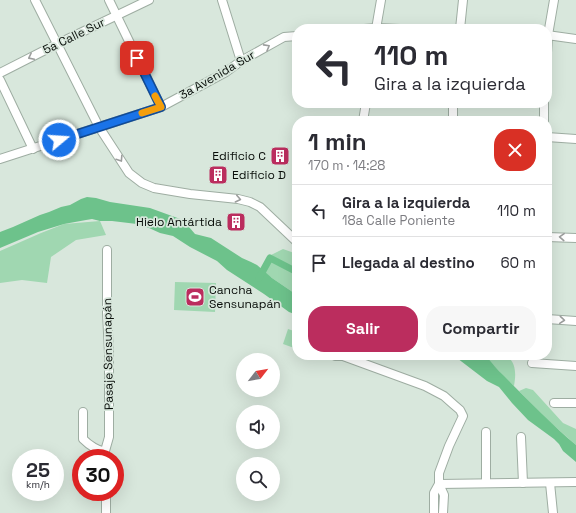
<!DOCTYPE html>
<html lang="es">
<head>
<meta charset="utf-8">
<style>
	:root { --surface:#fff; --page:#f7f7f7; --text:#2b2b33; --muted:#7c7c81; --line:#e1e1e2; --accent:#bb2d5e }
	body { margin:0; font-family:"Space Grotesk",sans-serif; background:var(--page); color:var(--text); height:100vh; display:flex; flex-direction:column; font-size:15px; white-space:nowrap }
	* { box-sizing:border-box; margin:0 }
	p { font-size:13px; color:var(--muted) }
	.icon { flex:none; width:22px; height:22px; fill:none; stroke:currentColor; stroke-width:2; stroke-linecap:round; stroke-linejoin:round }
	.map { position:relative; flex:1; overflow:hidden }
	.sheet { position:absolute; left:292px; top:116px; width:260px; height:244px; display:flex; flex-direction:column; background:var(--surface); border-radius:16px; box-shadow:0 4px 16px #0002 }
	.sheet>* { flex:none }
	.guide { position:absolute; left:292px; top:24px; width:260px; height:84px; border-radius:16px; box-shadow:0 4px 16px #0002; background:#fff; color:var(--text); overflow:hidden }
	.needle { width:26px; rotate:59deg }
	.controls { position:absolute; left:236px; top:353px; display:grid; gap:8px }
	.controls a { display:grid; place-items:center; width:44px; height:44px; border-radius:50%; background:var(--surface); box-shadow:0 4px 16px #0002; font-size:20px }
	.speed { position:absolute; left:12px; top:449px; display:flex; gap:8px; font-size:20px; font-weight:700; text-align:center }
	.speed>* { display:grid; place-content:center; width:52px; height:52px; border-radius:50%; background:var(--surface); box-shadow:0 4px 16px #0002; line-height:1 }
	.speed small { font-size:10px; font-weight:400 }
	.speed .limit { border:6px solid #d22; background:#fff; color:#111 }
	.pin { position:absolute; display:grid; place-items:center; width:34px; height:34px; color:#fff; margin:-17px; border-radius:8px; box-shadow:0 2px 6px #0006 }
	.me { position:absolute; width:44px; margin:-22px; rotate:72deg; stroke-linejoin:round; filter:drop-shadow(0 0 3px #0008) }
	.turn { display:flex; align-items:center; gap:14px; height:84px; padding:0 16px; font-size:18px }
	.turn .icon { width:52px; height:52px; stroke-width:2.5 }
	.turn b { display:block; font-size:28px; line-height:34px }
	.round { display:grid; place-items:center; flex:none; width:42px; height:42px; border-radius:16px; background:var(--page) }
	.overview { display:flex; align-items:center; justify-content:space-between; height:68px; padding:0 16px }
	h1 { font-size:24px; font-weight:600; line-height:30px }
	.action { display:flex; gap:8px; margin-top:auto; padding:8px 16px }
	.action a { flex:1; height:46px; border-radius:16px; background:var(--accent); color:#fff; font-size:16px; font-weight:600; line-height:46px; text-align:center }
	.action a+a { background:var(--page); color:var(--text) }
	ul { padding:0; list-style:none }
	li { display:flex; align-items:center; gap:12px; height:52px; padding:0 16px; border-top:1px solid var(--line) }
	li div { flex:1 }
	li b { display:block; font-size:15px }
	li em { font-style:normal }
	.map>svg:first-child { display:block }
	.green { fill:#a0d7b1 }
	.water { fill:#6dc28b }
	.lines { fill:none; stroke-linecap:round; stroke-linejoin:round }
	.canal { stroke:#6dc28b; stroke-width:7 }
	.minor-casing { stroke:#9eada2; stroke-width:10 }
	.minor { stroke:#fff; stroke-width:8 }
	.oneway { stroke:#9c9e9d }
	.route-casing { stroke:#114b97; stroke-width:10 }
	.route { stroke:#1a73e8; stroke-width:7 }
	.slow { stroke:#f59e0b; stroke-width:7 }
	.labels { text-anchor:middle; stroke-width:3.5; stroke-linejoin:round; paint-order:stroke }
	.street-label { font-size:12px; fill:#080d09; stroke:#d8e7dc }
	.poi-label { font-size:12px; fill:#080d09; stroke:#d8e7dc; text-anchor:end }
</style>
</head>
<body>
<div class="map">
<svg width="576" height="513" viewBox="0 0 576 513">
	<rect width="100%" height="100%" fill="#d8e7dc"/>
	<g class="green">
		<path d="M100,221L106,235L76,240L51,257L47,283L22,280L0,283V251L41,233L64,224Z"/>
		<path d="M283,249L297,254V271L271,255Z"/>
		<path d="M271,260L297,274V295L272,278L264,272Z"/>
		<path d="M175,282L216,283L215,312L174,310Z"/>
		<path d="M288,329L297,332V349L283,344Z"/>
		<path d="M485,355C490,355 500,354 504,355C517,360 516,375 514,386L502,375Z"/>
		<path d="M526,388L533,390L563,423L576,429V445L542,415L519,391Z"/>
	</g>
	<g class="water">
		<path d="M87,197L96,198L110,202L150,208L183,220L195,234L211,238L242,258L251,262L257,265L272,278L297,295V315L289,312L264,294L227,270L217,261L190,247L173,236L160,233L149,228L137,224L112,221H100L92,219L86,220L64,224L38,232L0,248V232L13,227L40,215L49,212L61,207L70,205L81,199Z"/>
		<path d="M453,355H485C492,362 497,370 504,376C527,399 550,423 576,445V462L563,451L559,444L554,439L528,420L512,403L499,387L487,381Z"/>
	</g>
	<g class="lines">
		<path class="canal" d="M259,278L270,258L297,272"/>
		<g class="minor-casing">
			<g id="minor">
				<path d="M35,0L99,127L129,173L142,183L154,188L190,194L238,199L250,202L260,207L297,242"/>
				<path d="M109,0L161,107"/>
				<path d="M222,0L241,61"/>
				<path d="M364,29L377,28L400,29"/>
				<path d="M376,29L381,0"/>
				<path d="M460,29L463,0"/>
				<path d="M547,35L576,39"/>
				<path d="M547,53L548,35L554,0"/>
				<path d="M0,73L57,44L149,0"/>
				<path d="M0,80L33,149"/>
				<path d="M363,121L366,103"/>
				<path d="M453,121V103"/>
				<path d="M544,121V103"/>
				<path d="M547,137L576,139"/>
				<path d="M0,159L161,107L226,72L241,61L284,37L297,36"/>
				<path d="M547,237L576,238"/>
				<path d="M547,319L576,321"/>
				<path d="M335,356H343L425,386L444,396L453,404L460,410L463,416L449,446L439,473V484L444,495L443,513"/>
				<path d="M532,363L576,366"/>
				<path d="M554,403H576"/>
				<path d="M83,412V439C89,445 97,450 105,452"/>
				<path d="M486,432V483"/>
				<path d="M521,437L523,483"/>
				<path d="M105,458V451L109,437V354L107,312V250"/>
				<path d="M550,483L553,513"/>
				<path d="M106,492V513"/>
				<path d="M434,513V493L439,484L576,482"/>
			</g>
		</g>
		<use href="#minor" class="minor"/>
	</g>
	<defs><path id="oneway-chevron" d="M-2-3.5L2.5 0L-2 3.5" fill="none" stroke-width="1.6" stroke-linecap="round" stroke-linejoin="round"/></defs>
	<g class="oneway">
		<use href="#oneway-chevron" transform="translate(267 47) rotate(-29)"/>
		<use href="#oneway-chevron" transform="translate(31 57) rotate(153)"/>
		<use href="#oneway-chevron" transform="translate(120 159) rotate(57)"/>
		<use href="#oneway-chevron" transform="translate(238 199) rotate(12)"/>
		<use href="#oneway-chevron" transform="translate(562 237) rotate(-177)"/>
		<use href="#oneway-chevron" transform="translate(562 320) rotate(5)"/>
	</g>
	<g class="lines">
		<g class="route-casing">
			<path id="route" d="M59,140L161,107L137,58"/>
		</g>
		<use href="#route" class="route"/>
		<path class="slow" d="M142,113L161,107L155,96"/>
	</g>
	<defs>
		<g id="building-square" transform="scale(1)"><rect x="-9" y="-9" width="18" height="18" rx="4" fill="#bb2d5e" stroke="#d8e7dc"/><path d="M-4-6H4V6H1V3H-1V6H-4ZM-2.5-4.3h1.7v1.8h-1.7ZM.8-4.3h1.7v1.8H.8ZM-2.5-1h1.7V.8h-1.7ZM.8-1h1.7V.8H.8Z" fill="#fff"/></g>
		<g id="stadium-square" transform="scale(1)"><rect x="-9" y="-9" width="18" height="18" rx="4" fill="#bb2d5e" stroke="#d8e7dc"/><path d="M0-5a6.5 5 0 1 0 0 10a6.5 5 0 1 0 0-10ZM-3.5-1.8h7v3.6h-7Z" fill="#fff"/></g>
	</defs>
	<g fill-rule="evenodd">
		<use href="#building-square" x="280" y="156"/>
		<use href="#building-square" x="218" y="175"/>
		<use href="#building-square" x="236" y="222"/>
		<use href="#stadium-square" x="195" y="297"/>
	</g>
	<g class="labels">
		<g class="street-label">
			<text transform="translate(74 36) rotate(-26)" y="4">5a Calle Sur</text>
			<text transform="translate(217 75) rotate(-30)" y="4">3a Avenida Sur</text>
			<text transform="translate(108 354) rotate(-91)" y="4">Pasaje Sensunapán</text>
		</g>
		<g class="poi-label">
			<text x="266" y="160">Edificio C</text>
			<text x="232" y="179" text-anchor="start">Edificio D</text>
			<text x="222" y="226">Hielo Antártida</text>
			<text x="209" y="294" text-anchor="start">Cancha<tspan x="209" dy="14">Sensunapán</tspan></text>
		</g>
	</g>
</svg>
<div class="controls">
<a><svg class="needle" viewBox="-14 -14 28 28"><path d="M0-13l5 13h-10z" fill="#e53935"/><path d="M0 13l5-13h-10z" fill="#7c7c81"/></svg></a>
<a><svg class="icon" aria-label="sound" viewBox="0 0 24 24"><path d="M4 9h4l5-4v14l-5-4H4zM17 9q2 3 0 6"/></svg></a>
<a><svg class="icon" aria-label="search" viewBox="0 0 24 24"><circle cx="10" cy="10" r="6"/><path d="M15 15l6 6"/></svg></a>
</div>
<div class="speed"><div>25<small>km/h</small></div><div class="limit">30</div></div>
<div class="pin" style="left:137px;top:58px;background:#d93025"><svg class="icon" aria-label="arrive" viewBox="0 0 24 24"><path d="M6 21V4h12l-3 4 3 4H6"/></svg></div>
<svg class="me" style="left:59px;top:140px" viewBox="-20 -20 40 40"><circle r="17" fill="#1a73e8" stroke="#fff" stroke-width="3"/><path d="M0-11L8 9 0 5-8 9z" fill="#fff"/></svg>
<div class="guide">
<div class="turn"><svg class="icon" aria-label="left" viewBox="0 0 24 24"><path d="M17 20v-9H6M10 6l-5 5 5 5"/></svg><div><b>110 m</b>Gira a la izquierda</div></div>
</div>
<section class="sheet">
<div class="overview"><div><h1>1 min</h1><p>170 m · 14:28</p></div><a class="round" style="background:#d93025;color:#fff"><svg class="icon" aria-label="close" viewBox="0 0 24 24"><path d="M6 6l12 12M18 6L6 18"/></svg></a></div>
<ul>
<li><svg class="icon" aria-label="left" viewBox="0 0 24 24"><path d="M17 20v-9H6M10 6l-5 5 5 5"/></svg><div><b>Gira a la izquierda</b><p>18a Calle Poniente</p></div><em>110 m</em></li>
<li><svg class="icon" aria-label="arrive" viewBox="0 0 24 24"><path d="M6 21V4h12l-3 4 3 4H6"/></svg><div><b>Llegada al destino</b></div><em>60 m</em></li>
</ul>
<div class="action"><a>Salir</a><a>Compartir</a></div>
</section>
</div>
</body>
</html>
